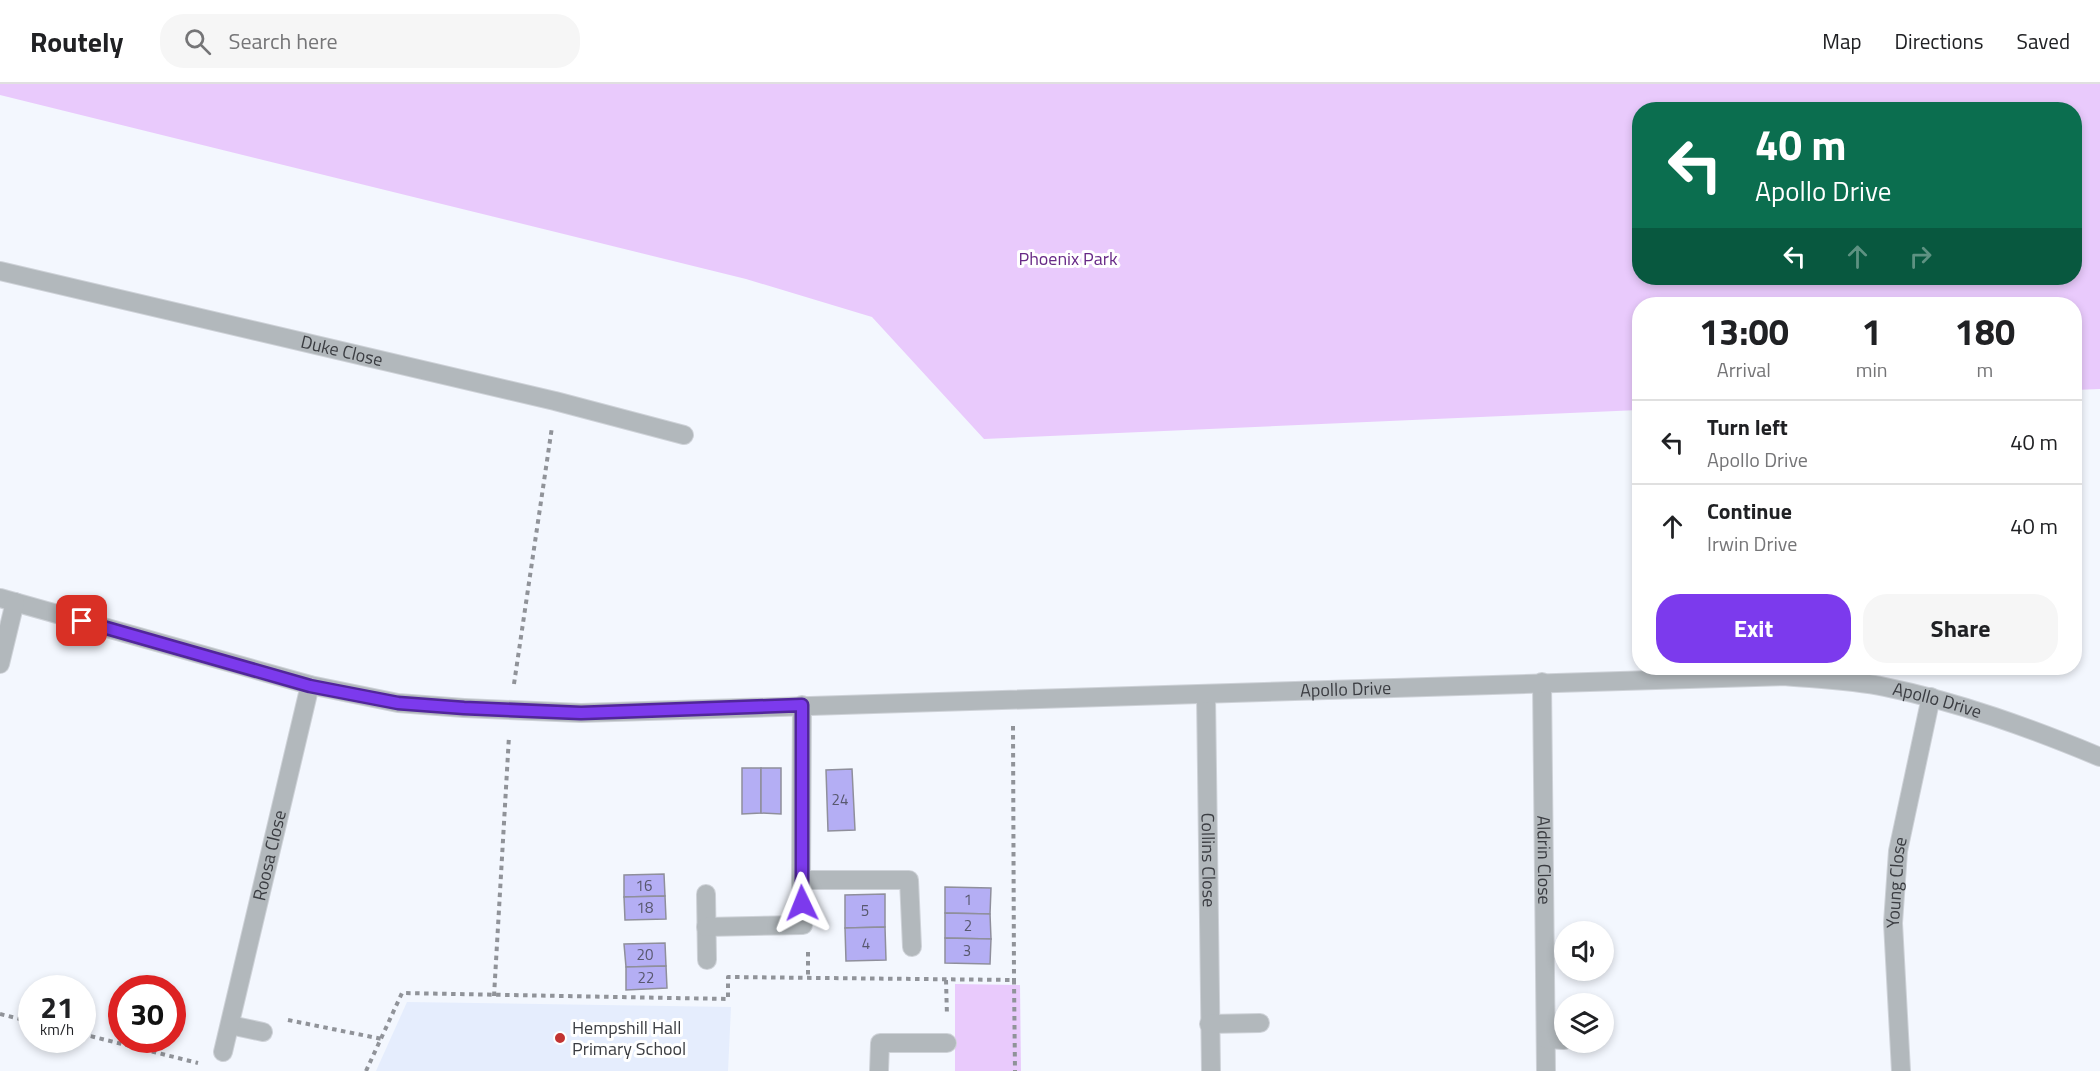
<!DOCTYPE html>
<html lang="en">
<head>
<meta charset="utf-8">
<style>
	:root { --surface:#fff; --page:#f6f6f6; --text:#202124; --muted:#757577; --line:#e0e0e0; --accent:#7c3aed }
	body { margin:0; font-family:"Titillium Web",sans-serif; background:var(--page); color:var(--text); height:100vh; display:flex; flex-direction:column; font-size:22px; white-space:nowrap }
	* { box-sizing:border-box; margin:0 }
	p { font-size:20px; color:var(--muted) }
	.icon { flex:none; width:33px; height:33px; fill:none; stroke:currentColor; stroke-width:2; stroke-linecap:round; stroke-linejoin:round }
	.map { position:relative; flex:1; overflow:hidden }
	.drawer { position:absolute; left:1632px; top:213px; width:450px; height:378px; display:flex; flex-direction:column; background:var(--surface); border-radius:24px; box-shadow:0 3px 9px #0003 }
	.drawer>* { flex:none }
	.guide { position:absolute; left:1632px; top:18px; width:450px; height:183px; border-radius:24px; box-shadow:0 3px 9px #0003; background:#0b6e4f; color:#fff; overflow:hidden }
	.tools { position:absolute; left:1554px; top:837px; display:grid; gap:12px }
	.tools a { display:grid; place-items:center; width:60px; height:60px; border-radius:50%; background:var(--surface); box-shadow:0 3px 9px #0003; font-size:30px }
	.speed { position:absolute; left:18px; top:891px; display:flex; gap:12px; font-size:30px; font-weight:700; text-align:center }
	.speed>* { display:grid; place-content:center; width:78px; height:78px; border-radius:50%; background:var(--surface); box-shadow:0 3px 9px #0003; line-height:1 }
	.speed small { font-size:15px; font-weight:400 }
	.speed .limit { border:9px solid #d22; background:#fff; color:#111 }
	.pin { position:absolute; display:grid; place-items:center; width:51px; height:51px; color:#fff; margin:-26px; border-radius:12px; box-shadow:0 3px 9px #0006 }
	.me { position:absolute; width:66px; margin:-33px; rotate:358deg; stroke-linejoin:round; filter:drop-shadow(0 0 4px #0008) }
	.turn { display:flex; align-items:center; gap:21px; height:126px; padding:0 24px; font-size:27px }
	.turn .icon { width:78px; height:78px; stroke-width:2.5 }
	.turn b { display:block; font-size:42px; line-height:51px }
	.lanes { display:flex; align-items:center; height:57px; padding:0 24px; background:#0003; justify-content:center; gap:30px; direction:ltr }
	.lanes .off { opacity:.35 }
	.eta { display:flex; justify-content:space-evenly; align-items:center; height:102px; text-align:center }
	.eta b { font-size:36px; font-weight:700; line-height:42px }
	.action { display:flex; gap:12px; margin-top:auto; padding:12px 24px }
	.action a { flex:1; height:69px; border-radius:24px; background:var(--accent); color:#fff; font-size:24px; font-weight:700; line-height:69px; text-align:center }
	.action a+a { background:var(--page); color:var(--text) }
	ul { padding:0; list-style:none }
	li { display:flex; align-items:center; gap:18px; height:84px; padding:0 24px; border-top:2px solid var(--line) }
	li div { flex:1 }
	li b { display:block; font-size:22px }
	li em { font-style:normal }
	header { display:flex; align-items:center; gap:36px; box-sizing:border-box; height:84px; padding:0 30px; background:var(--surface); border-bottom:2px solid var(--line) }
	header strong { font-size:28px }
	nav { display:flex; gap:33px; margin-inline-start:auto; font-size:21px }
	.search { width:420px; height:54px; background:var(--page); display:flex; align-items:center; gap:15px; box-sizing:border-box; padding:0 21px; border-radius:24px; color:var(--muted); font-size:22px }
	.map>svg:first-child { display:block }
	.built { fill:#e5edfd }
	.green { fill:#e9cafc; fill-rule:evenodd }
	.building { fill:#b4aef4; stroke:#8f8f9b; stroke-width:1.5 }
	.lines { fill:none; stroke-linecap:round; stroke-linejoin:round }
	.minor-casing { stroke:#ced2d8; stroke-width:20 }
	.path { stroke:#909399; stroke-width:4; stroke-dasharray:4.5 4.5; stroke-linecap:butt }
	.minor { stroke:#b2b8bc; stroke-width:18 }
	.minor-bridge-casing { stroke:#ced2d8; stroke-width:20; stroke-linecap:butt }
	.minor-bridge { stroke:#b2b8bc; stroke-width:18 }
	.route-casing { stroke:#51269a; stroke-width:15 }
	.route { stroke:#7c3aed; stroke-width:10 }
	.poi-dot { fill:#c23331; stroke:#fff; stroke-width:2 }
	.labels { text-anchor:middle; stroke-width:6; stroke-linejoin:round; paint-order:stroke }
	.number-label { font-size:15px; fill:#58586e }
	.park-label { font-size:18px; fill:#672986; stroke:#fff }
	.street-label { font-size:18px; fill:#3a3c41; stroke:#fff }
	.poi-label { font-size:18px; fill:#3a3c41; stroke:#fff; text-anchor:start }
</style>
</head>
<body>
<header>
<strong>Routely</strong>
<div class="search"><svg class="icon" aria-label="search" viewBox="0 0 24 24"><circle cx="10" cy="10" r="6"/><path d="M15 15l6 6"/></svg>Search here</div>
<nav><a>Map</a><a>Directions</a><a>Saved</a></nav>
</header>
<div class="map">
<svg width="2100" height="987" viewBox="0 0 2100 987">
	<rect width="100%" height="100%" fill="#f3f7fe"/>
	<path class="built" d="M407,918L731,923L728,987H376Z"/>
	<g class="green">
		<path d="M0,0H2100V305L2075,306L2074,220H1640L1639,326L984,355L872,233L746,195L0,11ZM1640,26H2074V194H1640Z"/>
		<path d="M955,900L1020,901L1021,987H955Z"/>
	</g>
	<g class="building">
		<path d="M742,684H761V729L742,730Z"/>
		<path d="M761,684H781V730L761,729Z"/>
		<path d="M852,685L855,746L828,747L826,686Z"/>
		<path d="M664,790L665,812L624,813V791Z"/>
		<path d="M945,803L991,804L990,830L945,829Z"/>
		<path d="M885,810V843L845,844V811Z"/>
		<path d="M665,812L666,835L625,836L624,813Z"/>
		<path d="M945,829L990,830L991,855L945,854Z"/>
		<path d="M885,843L886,876L846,877L845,844Z"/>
		<path d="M945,854L991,855L990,880L945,879Z"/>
		<path d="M665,859L666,882L626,883L624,860Z"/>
		<path d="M666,882L667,904L626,906V883Z"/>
	</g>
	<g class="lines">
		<g class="minor-casing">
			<g id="minor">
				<path id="s1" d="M0,187L555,317L684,351"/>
				<path d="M0,514L310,601L398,619L464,624"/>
				<path d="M0,580L15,518"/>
				<path id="s2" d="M1542,598L1546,987"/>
				<path id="s3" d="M1206,611L1211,987"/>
				<path id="s4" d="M581,629L1784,592C1817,595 1852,596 1885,603C1959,618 2030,644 2100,673"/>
				<path d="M801,796H909L912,863"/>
				<path d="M706,810L707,876"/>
				<path d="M706,843L803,841L801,796L802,621"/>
				<path d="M1209,940L1260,939"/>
				<path d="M230,941L263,948"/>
				<path d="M1546,955L1564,956"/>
				<path id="s5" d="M223,968L310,601"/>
				<path d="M879,987L880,959H947"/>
				<path id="s6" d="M1901,987L1893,839L1898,767L1931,613"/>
			</g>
		</g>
		<g class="path">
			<path d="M514,600L552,343"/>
			<path d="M1013,642L1014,896"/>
			<path d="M808,868V894"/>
			<path d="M946,896L947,932"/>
			<path d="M494,912L509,652"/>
			<path d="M0,930L32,938"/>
			<path d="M288,936L382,955"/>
			<path d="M82,950L198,979"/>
			<path d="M366,987L402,909L728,915V893L1014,896L1015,987"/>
		</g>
		<use href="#minor" class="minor"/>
		<g class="minor-bridge-casing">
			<path id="minor-bridge" d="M464,624L581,629"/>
		</g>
		<use href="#minor-bridge" class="minor-bridge"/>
	</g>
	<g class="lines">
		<g class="route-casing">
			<path id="route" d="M82,537L310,602L398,619L464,624L581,629L802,621V819"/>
		</g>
		<use href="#route" class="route"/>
	</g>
	<circle class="poi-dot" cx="560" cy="954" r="6"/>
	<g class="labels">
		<g class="number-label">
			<text x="840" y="721">24</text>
			<text x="644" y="807">16</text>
			<text x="968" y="821">1</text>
			<text x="645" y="829">18</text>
			<text x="865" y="832">5</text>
			<text x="968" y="847">2</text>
			<text x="866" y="865">4</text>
			<text x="967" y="872">3</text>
			<text x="645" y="876">20</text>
			<text x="646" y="899">22</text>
		</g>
		<g class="park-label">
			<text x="1068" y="181">Phoenix Park</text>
		</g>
		<g class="street-label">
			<text dy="6" stroke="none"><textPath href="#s1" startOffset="351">Duke Close</textPath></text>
			<text dy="6" stroke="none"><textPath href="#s4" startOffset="765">Apollo Drive</textPath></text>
			<text dy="6" stroke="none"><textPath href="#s4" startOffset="1359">Apollo Drive</textPath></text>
			<text dy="6" stroke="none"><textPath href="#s5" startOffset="202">Roosa Close</textPath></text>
			<text dy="6" stroke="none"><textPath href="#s3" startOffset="165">Collins Close</textPath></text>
			<text dy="6" stroke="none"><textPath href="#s2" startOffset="178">Aldrin Close</textPath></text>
			<text dy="6" stroke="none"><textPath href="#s6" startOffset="189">Young Close</textPath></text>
		</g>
		<g class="poi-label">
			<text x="572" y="950">Hempshill Hall<tspan x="572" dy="21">Primary School</tspan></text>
		</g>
	</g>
</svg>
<div class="tools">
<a><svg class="icon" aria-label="sound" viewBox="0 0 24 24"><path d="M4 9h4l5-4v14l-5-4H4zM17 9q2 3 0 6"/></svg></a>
<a><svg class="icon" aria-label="layers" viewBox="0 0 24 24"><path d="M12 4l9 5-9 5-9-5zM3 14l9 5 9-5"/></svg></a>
</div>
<div class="speed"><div>21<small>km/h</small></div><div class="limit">30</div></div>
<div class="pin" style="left:82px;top:537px;background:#d93025"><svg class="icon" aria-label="arrive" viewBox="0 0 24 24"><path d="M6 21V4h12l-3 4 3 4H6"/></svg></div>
<svg class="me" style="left:802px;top:819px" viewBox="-20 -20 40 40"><path d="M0-17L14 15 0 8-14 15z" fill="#7c3aed" stroke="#fff" stroke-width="4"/></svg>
<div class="guide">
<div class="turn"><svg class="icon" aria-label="left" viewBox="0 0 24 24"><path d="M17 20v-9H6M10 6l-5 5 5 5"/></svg><div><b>40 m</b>Apollo Drive</div></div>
<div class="lanes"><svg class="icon" aria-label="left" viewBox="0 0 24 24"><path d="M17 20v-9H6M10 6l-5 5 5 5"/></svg><svg class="icon off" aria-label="ahead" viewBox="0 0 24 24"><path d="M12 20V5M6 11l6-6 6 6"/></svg><svg class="icon off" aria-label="right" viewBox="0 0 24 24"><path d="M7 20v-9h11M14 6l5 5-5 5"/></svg></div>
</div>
<section class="drawer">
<div class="eta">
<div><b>13:00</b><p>Arrival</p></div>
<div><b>1</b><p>min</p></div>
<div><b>180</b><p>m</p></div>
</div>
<ul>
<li><svg class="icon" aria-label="left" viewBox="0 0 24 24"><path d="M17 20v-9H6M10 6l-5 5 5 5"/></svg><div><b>Turn left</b><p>Apollo Drive</p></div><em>40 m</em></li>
<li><svg class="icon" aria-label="ahead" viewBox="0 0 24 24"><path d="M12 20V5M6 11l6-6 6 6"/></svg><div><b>Continue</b><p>Irwin Drive</p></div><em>40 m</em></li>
</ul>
<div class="action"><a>Exit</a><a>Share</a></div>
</section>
</div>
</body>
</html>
